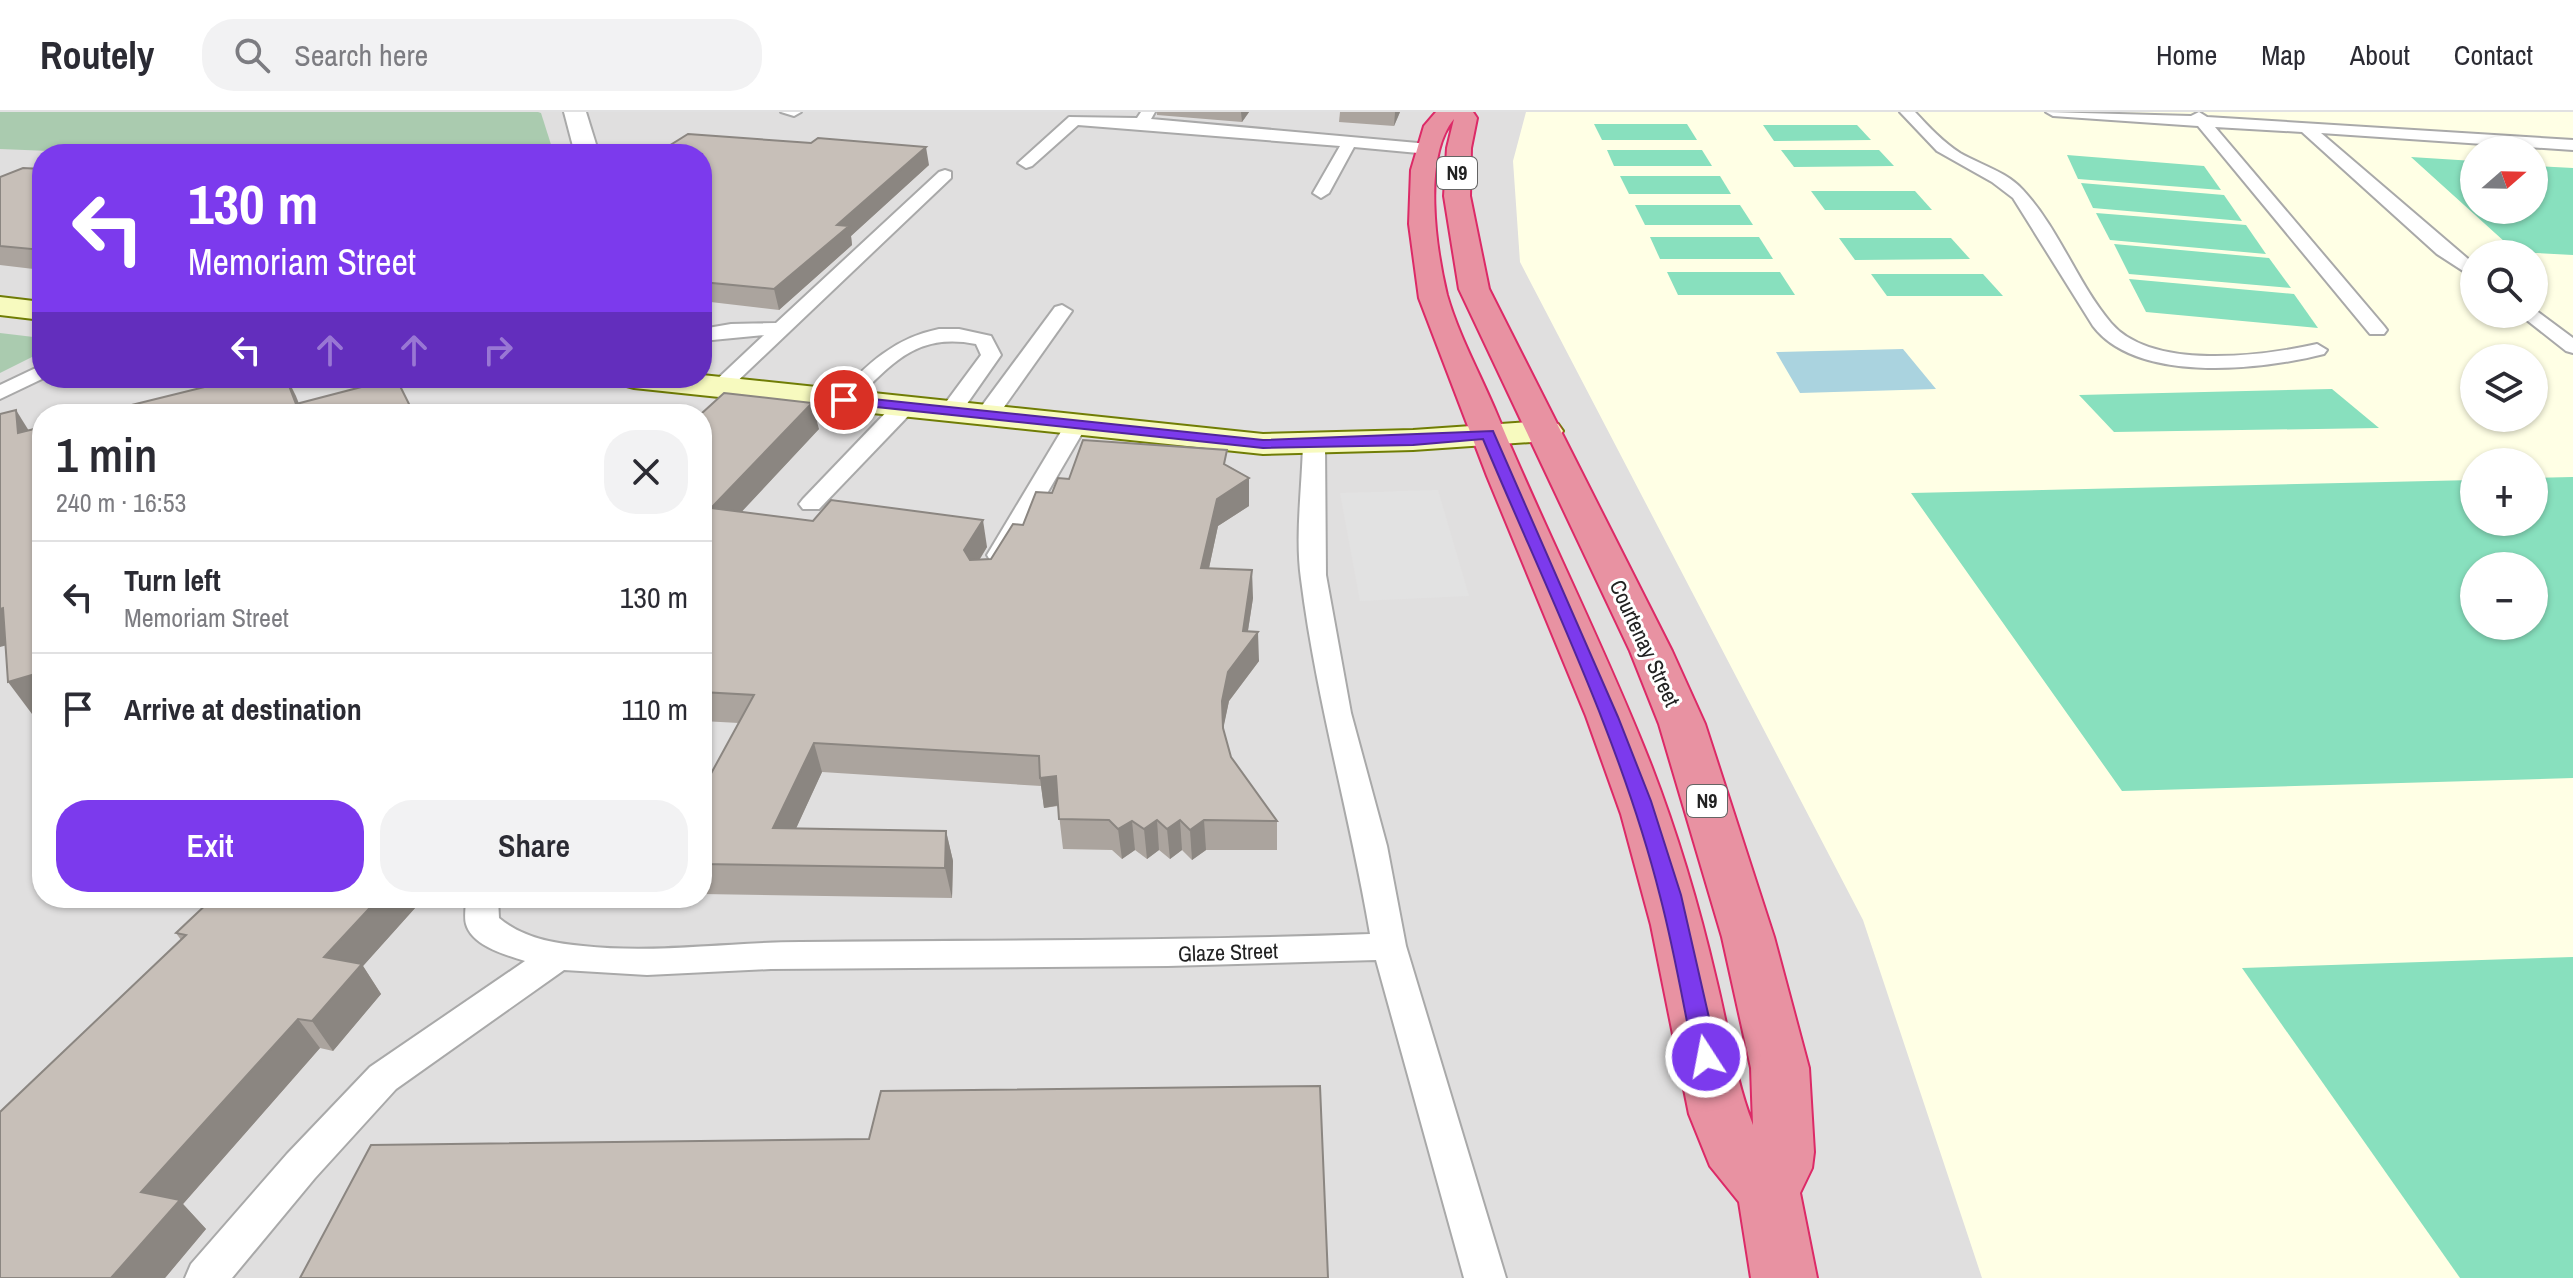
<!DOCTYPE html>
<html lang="en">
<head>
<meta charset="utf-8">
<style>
	:root { --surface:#fff; --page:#f2f2f3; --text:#2b2b33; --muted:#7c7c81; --line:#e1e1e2; --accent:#7c3aed }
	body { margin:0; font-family:"Archivo Narrow",sans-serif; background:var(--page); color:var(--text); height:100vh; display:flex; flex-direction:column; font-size:30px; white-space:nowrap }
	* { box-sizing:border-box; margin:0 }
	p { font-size:26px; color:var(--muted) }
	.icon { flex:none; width:44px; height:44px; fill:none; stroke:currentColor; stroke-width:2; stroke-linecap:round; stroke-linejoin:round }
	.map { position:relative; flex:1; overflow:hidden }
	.panel { position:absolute; left:32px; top:292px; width:680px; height:504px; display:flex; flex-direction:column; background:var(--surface); border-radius:32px; box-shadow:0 2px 6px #0004 }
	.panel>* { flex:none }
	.banner { position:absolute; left:32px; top:32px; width:680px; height:244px; border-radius:32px; box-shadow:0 2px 6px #0004; background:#7c3aed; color:#fff; overflow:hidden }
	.needle { width:52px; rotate:70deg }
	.controls { position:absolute; left:2460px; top:24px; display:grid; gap:16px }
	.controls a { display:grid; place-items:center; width:88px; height:88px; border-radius:50%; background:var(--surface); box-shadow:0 2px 6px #0004; font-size:40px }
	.pin { position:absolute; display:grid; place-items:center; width:68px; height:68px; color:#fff; margin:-34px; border:4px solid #fff; border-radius:50%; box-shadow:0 2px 8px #0007 }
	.me { position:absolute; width:88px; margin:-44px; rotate:349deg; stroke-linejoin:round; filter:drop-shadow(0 0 6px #0008) }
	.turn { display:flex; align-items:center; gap:28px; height:168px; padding:0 24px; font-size:36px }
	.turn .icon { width:104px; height:104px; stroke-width:2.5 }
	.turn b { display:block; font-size:56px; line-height:68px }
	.lanes { display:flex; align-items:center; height:76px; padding:0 24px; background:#0003; justify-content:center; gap:40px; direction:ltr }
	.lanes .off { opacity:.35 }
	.round { display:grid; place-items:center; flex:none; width:84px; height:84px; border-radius:32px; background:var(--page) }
	.head { display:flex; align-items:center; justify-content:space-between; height:136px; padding:0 24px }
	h1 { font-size:48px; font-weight:600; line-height:60px }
	.primary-button { display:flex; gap:16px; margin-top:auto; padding:16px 24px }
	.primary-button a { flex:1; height:92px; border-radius:32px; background:var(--accent); color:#fff; font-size:32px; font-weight:600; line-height:92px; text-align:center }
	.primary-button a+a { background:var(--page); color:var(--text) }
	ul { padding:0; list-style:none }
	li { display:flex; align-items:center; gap:24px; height:112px; padding:0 24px; border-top:2px solid var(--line) }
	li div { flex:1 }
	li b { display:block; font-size:30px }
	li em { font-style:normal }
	header { display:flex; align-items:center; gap:48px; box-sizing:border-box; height:112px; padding:0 40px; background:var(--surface); border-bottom:2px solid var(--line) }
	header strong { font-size:38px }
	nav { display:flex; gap:44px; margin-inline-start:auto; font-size:28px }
	.search { width:560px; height:72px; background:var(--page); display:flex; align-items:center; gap:20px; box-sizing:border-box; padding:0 28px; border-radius:32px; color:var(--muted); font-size:30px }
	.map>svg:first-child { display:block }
	.residential { fill:#e0dfdf; fill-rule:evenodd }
	.education { fill:#ffffe5; fill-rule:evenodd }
	.cemetery { fill:#aacbaf }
	.pitch { fill:#88e0be; fill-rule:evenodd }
	.parking { fill:#e2e2e2 }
	.water { fill:#aad3df }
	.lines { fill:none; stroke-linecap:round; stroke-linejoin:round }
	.lane-casing { stroke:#a9a9a9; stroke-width:4 }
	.street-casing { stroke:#a9a9a9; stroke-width:4 }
	.secondary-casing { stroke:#707d05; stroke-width:4 }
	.highway-casing { stroke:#dc2a67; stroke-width:4 }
	.lane { fill:#fff; fill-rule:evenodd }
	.street { fill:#fff; fill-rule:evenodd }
	.secondary { fill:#f7fabf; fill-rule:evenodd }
	.highway { fill:#e892a2; fill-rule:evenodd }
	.wall { fill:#aba49e }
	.shaded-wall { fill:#8b8681 }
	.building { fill:#c7bfb8; stroke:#8b8681; stroke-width:2 }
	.route { fill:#7c3aed; stroke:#51269a; stroke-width:2 }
	.labels { text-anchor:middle; stroke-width:6; stroke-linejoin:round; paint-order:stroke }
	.shield { fill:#fff; stroke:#646464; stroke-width:2 }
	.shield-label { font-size:20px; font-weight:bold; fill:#222 }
	.street-label { font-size:22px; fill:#222; stroke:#fff }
</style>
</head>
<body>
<header>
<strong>Routely</strong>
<div class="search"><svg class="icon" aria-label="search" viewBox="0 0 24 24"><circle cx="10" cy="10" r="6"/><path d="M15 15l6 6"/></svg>Search here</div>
<nav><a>Home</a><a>Map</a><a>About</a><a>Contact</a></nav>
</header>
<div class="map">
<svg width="2573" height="1166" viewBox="0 0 2573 1166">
	<rect width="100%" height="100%" fill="#f2efe9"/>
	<path class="residential" d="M0,0H2573V1166H0ZM2474,38H2534V98H2474ZM42,42H702V266H42ZM2474,142H2534V202H2474ZM2474,246H2534V306H2474ZM42,302H702V786H42ZM2474,350H2534V410H2474ZM2474,454H2534V514H2474Z"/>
	<path class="education" d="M1526,0H2573V1166H1982L1863,808L1520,150L1513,49ZM2474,38H2534V98H2474ZM2474,142H2534V202H2474ZM2474,246H2534V306H2474ZM2474,350H2534V410H2474ZM2474,454H2534V514H2474Z"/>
	<g class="cemetery">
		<path d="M0,0H538L541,1L554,42H123L0,37Z"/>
		<path d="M0,221L42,226V240L0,261Z"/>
	</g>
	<g class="pitch">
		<path d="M1594,12H1687L1697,28H1602Z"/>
		<path d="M1763,13H1857L1871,28L1774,29Z"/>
		<path d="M1607,38H1702L1712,54H1614Z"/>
		<path d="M1781,38H1879L1894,54L1794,55Z"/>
		<path d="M2067,43L2204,54L2221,78L2078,67Z"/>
		<path d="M2411,45L2474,49V98H2534V54L2573,56V143L2516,140Z"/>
		<path d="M1620,64H1720L1731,82H1629Z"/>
		<path d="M2081,71L2224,83L2242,109L2093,96Z"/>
		<path d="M1811,79H1915L1932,98H1825Z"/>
		<path d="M1635,93H1740L1753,113H1645Z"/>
		<path d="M2096,101L2246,113L2266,142L2110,128Z"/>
		<path d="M1650,125H1759L1773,147H1660Z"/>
		<path d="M1839,126H1951L1970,147L1855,148Z"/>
		<path d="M2114,132L2269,146L2291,176L2129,162Z"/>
		<path d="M1667,160H1780L1795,183H1678Z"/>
		<path d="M1871,162H1983L2003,184H1887Z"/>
		<path d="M2129,167L2294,182L2318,216L2146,200Z"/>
		<path d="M2332,277L2379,316L2114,320L2079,283Z"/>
		<path d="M2573,365V666L2122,679L1911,381L2474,368V410H2534V366ZM2474,454H2534V514H2474Z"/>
		<path d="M2573,845V1166H2460L2242,856Z"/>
	</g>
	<path class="parking" d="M1438,378L1469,484L1360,489L1340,381Z"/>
	<path class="water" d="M1903,237L1936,277L1800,281L1776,240Z"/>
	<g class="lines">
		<g class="lane-casing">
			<g id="lane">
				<path d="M781,0H801L794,4Z"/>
				<path d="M1141,0H1155L1151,7L1429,32L1437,37L1429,42L1354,35L1329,81L1321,86L1313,81L1340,34L1078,13L1032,54L1026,56L1018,51L1069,5L1137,6Z"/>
				<path d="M1900,0H1915C1929,15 1943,30 1960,41C1981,53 2007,60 2023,78C2060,118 2077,171 2111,211C2152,259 2263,244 2317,232L2327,238L2324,242C2262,258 2137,272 2093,214L2013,86L1992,70L1937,39Z"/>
				<path d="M2046,0L2191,4L2199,0L2207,5L2573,28V38L2321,21L2474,152V166L2437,142L2302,20L2215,15L2384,214L2387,218L2384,222H2370L2198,14L2053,4Z"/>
				<path d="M945,58L951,60V66L727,279H713L710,275L713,271L764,223L702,229V217L731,212L776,211L939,60Z"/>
				<path d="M1062,193L1072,199L994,309H978L975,304L978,299L1055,195Z"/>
				<path d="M2534,197L2573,226V241L2566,239L2519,202H2534Z"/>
				<path d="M939,217H959L991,224L1001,243L957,306H941L938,301L981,243L976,232C915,220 891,253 851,292H837L833,288L837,284C868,252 894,226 939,217Z"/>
				<path d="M42,253L44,266L0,287V273Z"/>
				<path d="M903,290L911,291L914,296L911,301L819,397H803L799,392L803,387L895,291Z"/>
				<path d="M1076,306L1087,313L1011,443L1008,448H990L987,443L1065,313Z"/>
				<path d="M1314,325L1325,332L1326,463L1351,601L1387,734L1406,834L1506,1166H1464L1376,848L1168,854L771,857L647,863L564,858L396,977L315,1066L232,1166H185L191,1152L287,1042L370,955L525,849C506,843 472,834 466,812C464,805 466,794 466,786H498L499,806C523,826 553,831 583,834C656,842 729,830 801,830C991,828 1180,829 1370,822C1350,703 1316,587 1301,467C1295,424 1302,376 1303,332Z"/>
			</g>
		</g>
		<g class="street-casing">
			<path id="street" d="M564,0H586L599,42H575Z"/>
		</g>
		<g class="secondary-casing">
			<g id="secondary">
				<path d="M0,185L42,190V208L0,203Z"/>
				<path d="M702,263L1263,322L1413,318L1546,309L1558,312L1563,319L1558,326L1546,329L1413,338L1263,342L634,276L623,273L618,266H702Z"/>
			</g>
		</g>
		<g class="highway-casing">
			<path id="highway" d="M1436,0H1473L1477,6L1471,36L1470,84L1489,177L1672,539L1705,612L1774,825L1809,956L1814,1040L1812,1056L1800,1081L1817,1166H1751L1739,1090L1710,1054L1689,1002L1651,813L1621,702L1586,604L1487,364L1419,186L1409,112L1411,58L1424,14ZM1454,7L1447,36L1444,84L1459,177L1630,539L1659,612L1722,825L1751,956L1753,1013C1735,967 1728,915 1716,867C1699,794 1678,723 1651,653C1604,533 1545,418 1496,300C1480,262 1458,222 1447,183C1436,137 1422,45 1454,7Z"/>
		</g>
		<use href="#lane" class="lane"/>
		<use href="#street" class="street"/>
		<use href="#secondary" class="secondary"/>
		<use href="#highway" class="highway"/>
	</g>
	<g class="wall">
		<path d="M1157,0H1249L1242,10L1157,3Z"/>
		<path d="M1340,0H1400L1394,14L1339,10Z"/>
		<path d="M702,42L929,53L851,124L852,133L779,198L702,189Z"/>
		<path d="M42,57V158L0,153V65Z"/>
		<path d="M702,302L819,317L741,400L987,435L980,447H991L1052,381L1069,367L1227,353L1249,366V394L1218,414L1209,456L1253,486L1248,519L1259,549L1229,589L1223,616L1231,645L1277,709V738H1206L1192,748L1182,738L1170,747L1159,738L1147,747L1135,738L1122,747L1112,738L1063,737L1058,694L1044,696L1041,674L822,660L796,716L946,719L953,749L952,786L702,782V678L739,611L702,609Z"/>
		<path d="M213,786H424L363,854L381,882L333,939L320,936L183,1092L206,1117L165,1166H0L181,828L176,821Z"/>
	</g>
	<g class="shaded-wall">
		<path d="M1241,0H1249L1242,10Z"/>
		<path d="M1395,0H1400L1394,14Z"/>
		<path d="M926,35L929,53L851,124L852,133L779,198L774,177L837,113Z"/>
		<path d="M286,266H287L296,284L303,302L296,292Z"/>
		<path d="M812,291L819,317L720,423L711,396Z"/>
		<path d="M16,298L34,327L18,321Z"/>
		<path d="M1249,366V394L1218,414L1203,484L1201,456L1217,387Z"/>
		<path d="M983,408L987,435L968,466L964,438Z"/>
		<path d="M1252,458L1253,486L1245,537L1258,520L1259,549L1229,589L1223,618L1222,589L1228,560L1243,519Z"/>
		<path d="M3,496L26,528L0,535V497Z"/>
		<path d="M42,560V599L32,602L8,570Z"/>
		<path d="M814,631L822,660L783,745L773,716Z"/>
		<path d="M1056,664L1060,693L1044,696L1040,666Z"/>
		<path d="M1157,708L1159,738L1147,747L1144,717Z"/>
		<path d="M1180,708L1182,738L1170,747L1167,717Z"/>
		<path d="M1204,708L1206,738L1192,748L1190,718Z"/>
		<path d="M1132,709L1135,738L1122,747L1118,717Z"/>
		<path d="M946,719L953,749L952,786L945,756Z"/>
		<path d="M379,786H424L363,854L381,882L333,939L312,909L324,845Z"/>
		<path d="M298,907L320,936L183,1092L206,1117L165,1166H111L141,1080Z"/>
	</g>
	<g class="building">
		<path d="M688,22L811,31L818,26L926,35L837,113L849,114L774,177L702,170V42H656Z"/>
		<path d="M23,56L42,57V138L0,134V65Z"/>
		<path d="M241,266H286L296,292L396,266L414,302H95Z"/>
		<path d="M724,281L812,291L711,396L813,409L831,388L983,408L964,438L970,448L991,447L1013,412L1023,413L1036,380L1052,381L1058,366L1069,367L1083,328L1227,338L1224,352L1249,366L1217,387L1201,456L1252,458L1243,519L1258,520L1228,560L1222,589L1223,616L1231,645L1277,709L1204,708L1190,718L1180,708L1167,717L1157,708L1144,717L1132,709L1118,717L1109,708L1059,707L1056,664L1040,666L1039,644L814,631L773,716L946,719L945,756L702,752V678L754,583L702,580L701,302Z"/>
		<path d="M16,298L18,321L42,315V560L8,570L3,496L0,497V302Z"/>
		<path d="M213,786H379L324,845L362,852L312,909L298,907L141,1080L180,1088L111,1166H0V1000L186,823L176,821Z"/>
		<path d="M1320,974L1328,1166H300L371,1033L869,1027L881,979Z"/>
	</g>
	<path class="route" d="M844,284L1263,328L1493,319L1618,605L1651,689L1681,783L1718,945L1714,952L1706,954L1698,952L1694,945C1683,891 1674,837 1660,784C1621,628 1545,475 1483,327L1413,333L1263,336L839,291V285Z"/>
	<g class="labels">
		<g class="shield">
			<rect x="1437" y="45" width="40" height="32" rx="6"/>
			<rect x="1687" y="673" width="40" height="32" rx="6"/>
		</g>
		<g class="shield-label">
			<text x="1457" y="68">N9</text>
			<text x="1707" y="696">N9</text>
		</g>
		<g class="street-label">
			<text transform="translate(1645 531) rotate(65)" y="8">Courtenay Street</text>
			<text transform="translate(1228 840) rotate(-2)" y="8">Glaze Street</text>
		</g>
	</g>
</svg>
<div class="controls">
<a><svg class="needle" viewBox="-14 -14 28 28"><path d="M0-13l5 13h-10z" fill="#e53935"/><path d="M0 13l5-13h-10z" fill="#7c7c81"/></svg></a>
<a><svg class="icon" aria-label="search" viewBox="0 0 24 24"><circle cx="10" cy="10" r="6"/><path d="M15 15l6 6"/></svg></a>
<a><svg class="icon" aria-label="layers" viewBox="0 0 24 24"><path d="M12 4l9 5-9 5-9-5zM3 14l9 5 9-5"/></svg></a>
<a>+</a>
<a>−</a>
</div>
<div class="pin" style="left:844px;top:288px;background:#d93025"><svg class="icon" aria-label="arrive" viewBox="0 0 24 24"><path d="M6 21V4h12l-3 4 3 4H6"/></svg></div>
<svg class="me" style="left:1706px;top:945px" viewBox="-20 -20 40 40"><circle r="17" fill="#7c3aed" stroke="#fff" stroke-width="3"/><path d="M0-11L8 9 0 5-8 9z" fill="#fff"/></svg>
<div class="banner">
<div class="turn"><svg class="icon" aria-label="left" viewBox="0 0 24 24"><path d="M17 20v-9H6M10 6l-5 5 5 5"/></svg><div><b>130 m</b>Memoriam Street</div></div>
<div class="lanes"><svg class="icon" aria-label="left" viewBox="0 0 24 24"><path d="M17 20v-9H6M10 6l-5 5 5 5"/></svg><svg class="icon off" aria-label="ahead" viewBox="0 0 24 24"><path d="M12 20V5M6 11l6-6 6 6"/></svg><svg class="icon off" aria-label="ahead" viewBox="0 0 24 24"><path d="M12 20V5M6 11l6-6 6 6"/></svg><svg class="icon off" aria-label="right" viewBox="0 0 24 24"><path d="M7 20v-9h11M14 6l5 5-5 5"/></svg></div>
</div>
<section class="panel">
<div class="head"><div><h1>1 min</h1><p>240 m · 16:53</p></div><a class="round"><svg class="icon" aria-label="close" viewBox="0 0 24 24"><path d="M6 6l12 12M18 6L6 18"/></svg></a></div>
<ul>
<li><svg class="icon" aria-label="left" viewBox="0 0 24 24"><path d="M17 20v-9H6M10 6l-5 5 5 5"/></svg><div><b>Turn left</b><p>Memoriam Street</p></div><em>130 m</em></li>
<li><svg class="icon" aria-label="arrive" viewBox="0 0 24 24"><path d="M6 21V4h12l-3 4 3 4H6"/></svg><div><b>Arrive at destination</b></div><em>110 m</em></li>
</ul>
<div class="primary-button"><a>Exit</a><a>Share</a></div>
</section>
</div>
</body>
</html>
